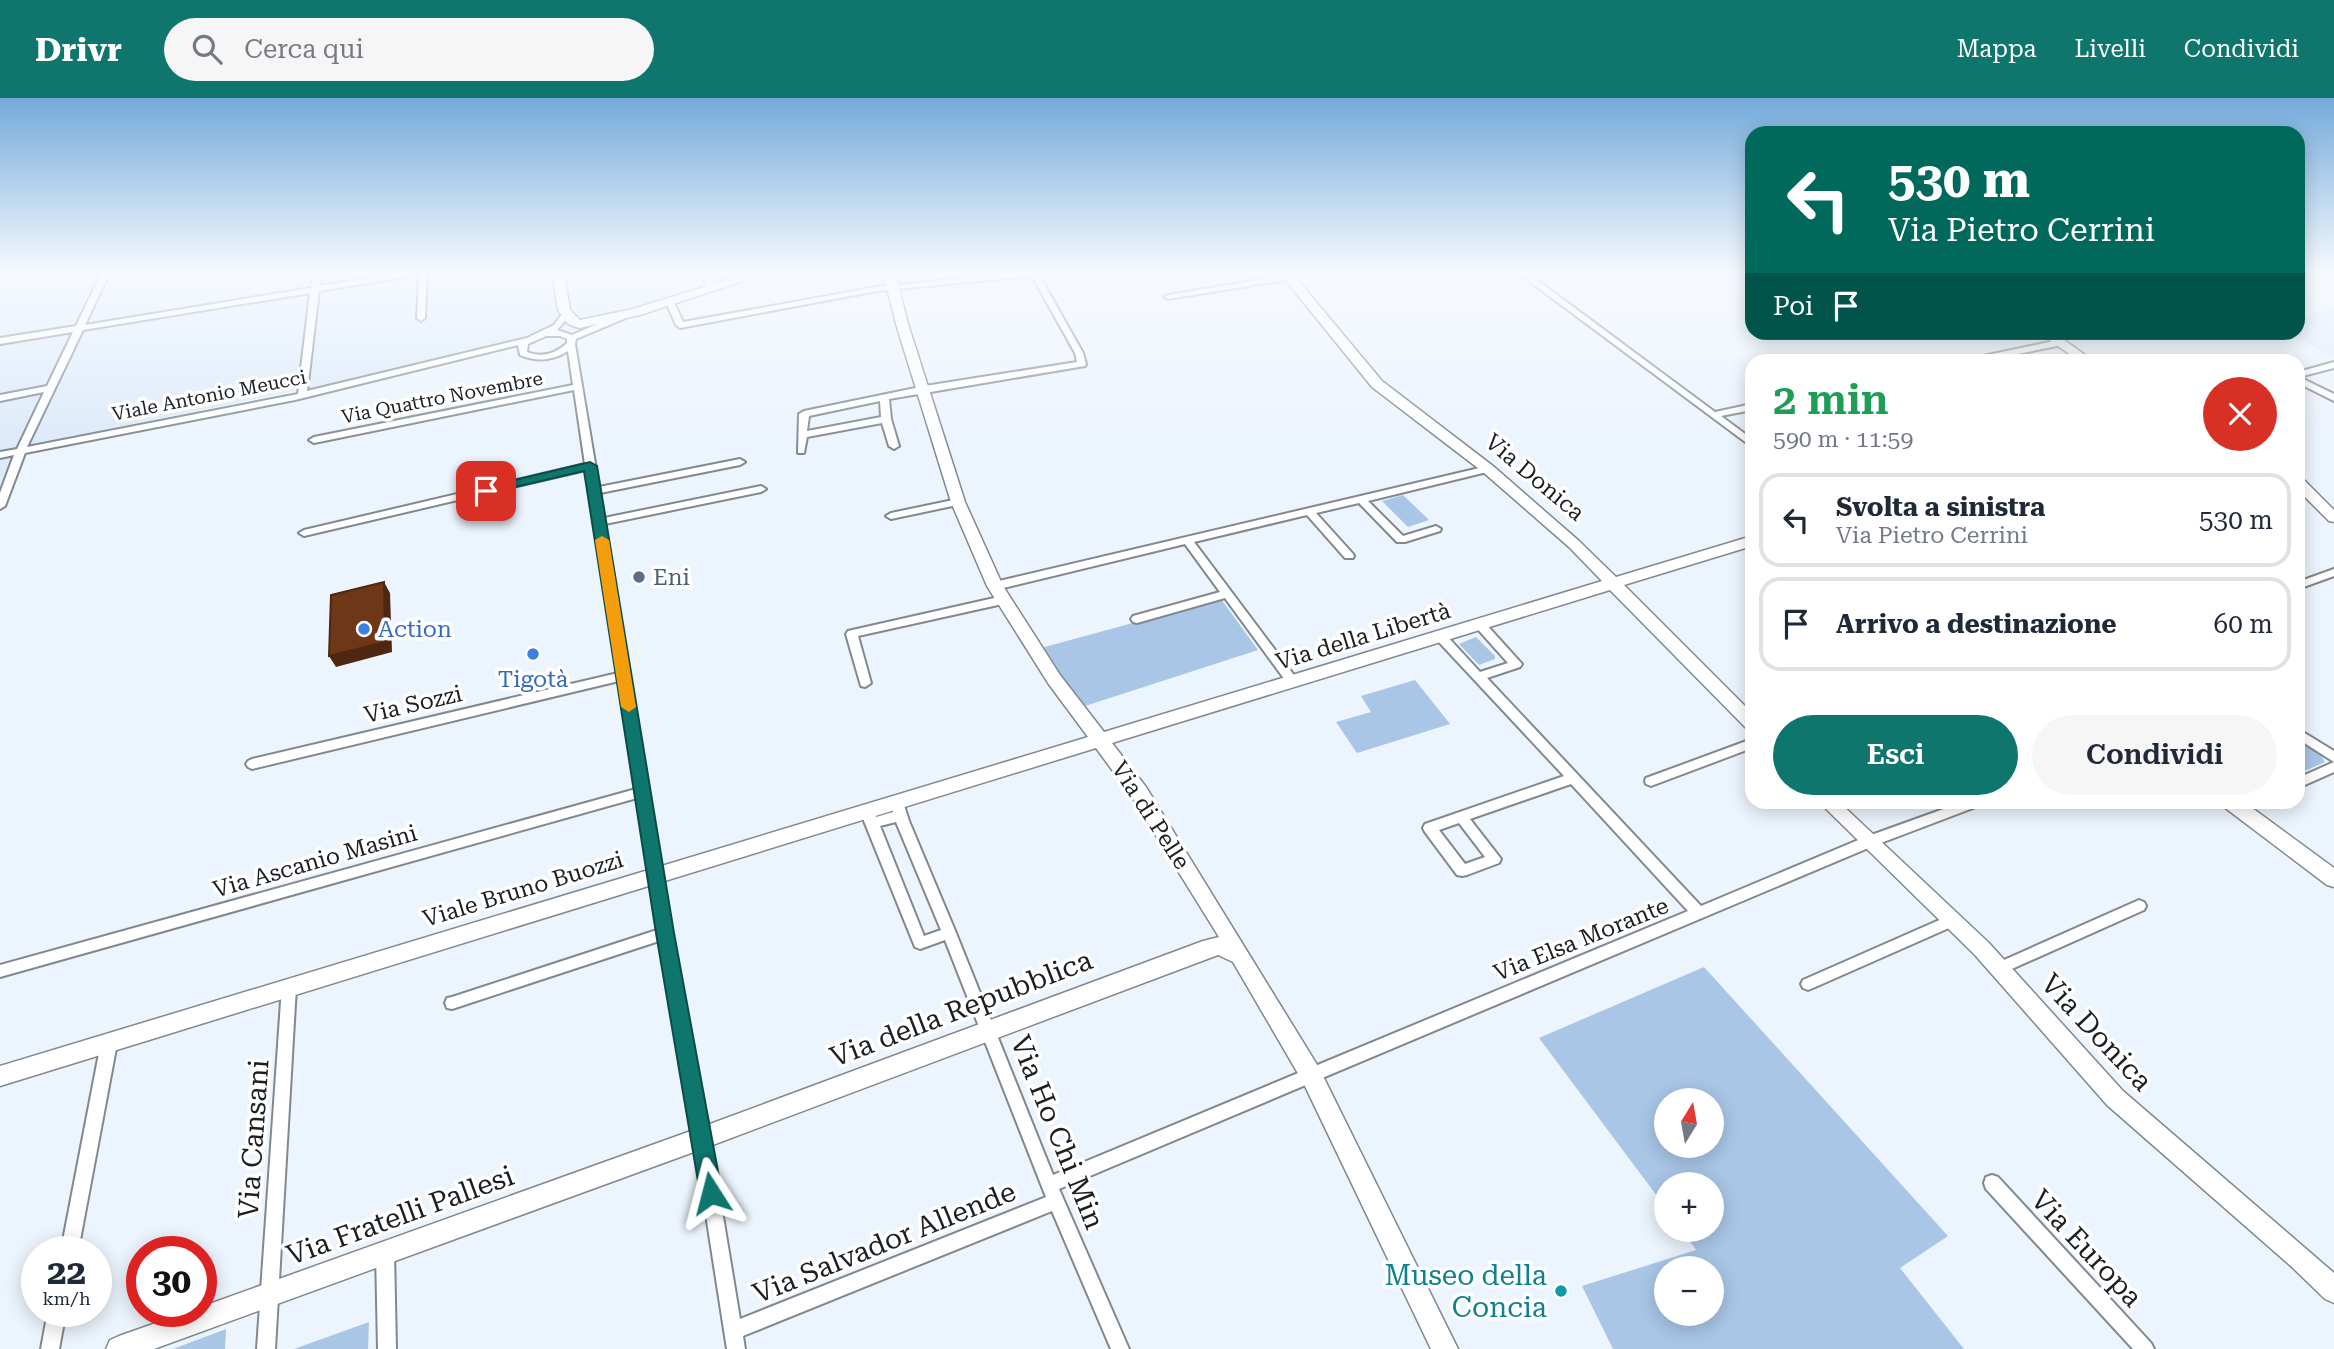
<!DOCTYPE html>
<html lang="it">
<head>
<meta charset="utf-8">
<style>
	:root { --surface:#fff; --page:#f6f6f7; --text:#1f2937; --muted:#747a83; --line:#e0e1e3; --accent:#0f766e }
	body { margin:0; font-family:"Roboto Serif",serif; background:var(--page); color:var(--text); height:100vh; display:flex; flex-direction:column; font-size:26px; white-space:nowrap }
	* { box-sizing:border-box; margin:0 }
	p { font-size:23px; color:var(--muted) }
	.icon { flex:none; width:38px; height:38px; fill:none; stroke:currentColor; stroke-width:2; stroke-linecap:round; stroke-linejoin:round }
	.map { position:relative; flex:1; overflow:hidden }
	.details { position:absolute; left:1745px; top:256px; width:560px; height:455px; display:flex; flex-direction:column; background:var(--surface); border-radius:21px; box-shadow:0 4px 18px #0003 }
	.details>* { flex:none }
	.top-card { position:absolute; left:1745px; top:28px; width:560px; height:214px; border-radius:21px; box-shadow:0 4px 18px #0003; background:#00695c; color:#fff; overflow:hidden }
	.needle { width:46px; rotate:11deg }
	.fabs { position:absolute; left:1654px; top:990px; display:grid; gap:14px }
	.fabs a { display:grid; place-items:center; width:70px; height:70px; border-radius:50%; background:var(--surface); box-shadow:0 4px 18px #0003; font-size:35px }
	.speed { position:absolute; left:21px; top:1138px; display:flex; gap:14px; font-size:35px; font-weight:700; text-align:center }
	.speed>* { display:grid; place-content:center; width:91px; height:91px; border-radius:50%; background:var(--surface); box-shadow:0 4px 18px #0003; line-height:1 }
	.speed small { font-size:18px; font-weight:400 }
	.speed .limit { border:10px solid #d22; background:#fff; color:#111 }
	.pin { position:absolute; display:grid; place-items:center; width:60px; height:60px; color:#fff; margin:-30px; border-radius:14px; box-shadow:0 4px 10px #0006 }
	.me { position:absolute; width:77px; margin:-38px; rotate:351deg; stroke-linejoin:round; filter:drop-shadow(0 0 5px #0008) }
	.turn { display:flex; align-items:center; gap:24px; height:147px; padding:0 28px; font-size:32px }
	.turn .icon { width:91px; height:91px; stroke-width:2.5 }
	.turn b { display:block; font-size:49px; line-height:60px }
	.then { display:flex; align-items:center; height:66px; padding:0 28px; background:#0003; gap:14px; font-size:26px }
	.round { display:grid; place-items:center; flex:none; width:74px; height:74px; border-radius:37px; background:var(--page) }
	.headline { display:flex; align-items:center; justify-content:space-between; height:119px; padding:0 28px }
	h1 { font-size:42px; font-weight:600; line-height:52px; color:#1e9e55 }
	.cta { display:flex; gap:14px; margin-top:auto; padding:14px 28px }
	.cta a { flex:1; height:80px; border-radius:42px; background:var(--accent); color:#fff; font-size:28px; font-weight:600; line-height:80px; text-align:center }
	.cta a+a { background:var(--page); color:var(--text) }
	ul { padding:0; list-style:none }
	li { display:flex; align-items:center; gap:21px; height:94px; margin:0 14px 10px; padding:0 14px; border:4px solid var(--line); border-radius:21px }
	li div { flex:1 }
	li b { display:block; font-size:26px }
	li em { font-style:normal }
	header { display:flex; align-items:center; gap:42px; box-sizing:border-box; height:98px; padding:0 35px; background:var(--accent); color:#fff }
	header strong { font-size:33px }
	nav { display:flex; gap:38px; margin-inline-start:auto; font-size:24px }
	.search { width:490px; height:63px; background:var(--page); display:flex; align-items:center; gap:18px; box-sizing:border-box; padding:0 24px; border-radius:38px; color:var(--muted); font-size:26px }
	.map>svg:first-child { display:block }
	.built { fill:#ddeafa }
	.green { fill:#a9c6e7; fill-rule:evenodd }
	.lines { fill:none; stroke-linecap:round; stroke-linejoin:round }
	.stream { stroke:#669bc8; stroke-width:2.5 }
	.street-casing { stroke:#818890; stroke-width:4 }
	.secondary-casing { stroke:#818890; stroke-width:3 }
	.street { fill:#fff; fill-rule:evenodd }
	.secondary { fill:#fff; fill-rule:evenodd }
	.shaded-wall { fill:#4d2711 }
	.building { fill:#6e3818; stroke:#4d2711; stroke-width:2 }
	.route { fill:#0f766e; stroke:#0a4d48; stroke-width:2 }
	.slow { fill:#f59e0b }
	.service-dot { fill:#5c6f8a; stroke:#fff; stroke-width:2.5 }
	.shop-dot { fill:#3f7fe0; stroke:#fff; stroke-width:2.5 }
	.culture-dot { fill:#0f9aa8; stroke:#fff; stroke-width:2.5 }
	.labels { text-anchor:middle; stroke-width:7; stroke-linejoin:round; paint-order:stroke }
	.far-street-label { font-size:19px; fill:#1c1f22; stroke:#fff }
	.street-label { font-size:23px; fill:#1c1f22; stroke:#fff }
	.service-label { font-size:23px; fill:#4e5e75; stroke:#fff; text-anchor:start }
	.shop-label { font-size:23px; fill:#366cbe; stroke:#fff; text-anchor:start }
	.near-street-label { font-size:28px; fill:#1c1f22; stroke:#fff }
	.near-culture-label { font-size:28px; fill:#0d838f; stroke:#fff; text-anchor:end }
</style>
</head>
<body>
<header>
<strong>Drivr</strong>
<div class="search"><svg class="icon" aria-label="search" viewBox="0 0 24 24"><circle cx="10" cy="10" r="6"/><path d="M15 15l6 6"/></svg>Cerca qui</div>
<nav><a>Mappa</a><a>Livelli</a><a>Condividi</a></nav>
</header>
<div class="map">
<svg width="2334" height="1251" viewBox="0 0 2334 1251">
	<rect width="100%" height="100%" fill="#ecf4fd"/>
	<g class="built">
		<path d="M0,174H776L618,223L363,279L23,348L0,399Z"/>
		<path d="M2334,210V259L2286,235L2298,234V221Z"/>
	</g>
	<g class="green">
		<path d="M1403,397L1429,422L1408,429L1382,403Z"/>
		<path d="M1221,501L1258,552L1082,609L1041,550Z"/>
		<path d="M1476,539L1495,558V561L1479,567L1459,546Z"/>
		<path d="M1415,582L1450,626L1357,655L1336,624L1371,614L1361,598Z"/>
		<path d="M2298,642L2322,659L2325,664L2298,676Z"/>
		<path d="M1704,869L1948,1138L1900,1170L1964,1251H1613L1582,1188L1696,1152L1682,1132H1712V1087H1666V1110L1539,940ZM1666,1003H1712V1048H1666ZM1666,1171H1712V1216H1666Z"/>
		<path d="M369,1224L368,1251H294Z"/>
		<path d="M226,1231L225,1251H173Z"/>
	</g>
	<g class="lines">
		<path class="stream" d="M1528,174L1623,245"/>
		<g class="street-casing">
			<g id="street">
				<path d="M102,174H110L85,227L311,190L313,174H321L319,188L408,174H427L425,220L421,223L417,220L419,177L319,193L307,293L527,240L554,227L562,216L565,215L569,218L557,232L572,237L620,216H626V220L576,241L575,246L599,389L740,361L745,364L740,367L600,395L604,420L761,388L766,391L761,394L605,426L672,835L710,1040L740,1221L1046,1099L945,842L920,851L915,849L860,713L862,709H872L876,719L893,714L891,704L892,701H902L909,723L956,835L1053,1077L1688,813L1571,686L1470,721L1501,761L1499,765L1467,777L1462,778L1457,777L1425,734L1423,730L1425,726L1564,678L1437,542L1435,539L1437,536H1445L1480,574L1508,565L1474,527L1476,524H1484L1522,566L1520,569L1487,580L1701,808L1863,740L1963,704H1982L1981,707L1873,748L1059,1091L1129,1251H1111L1052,1113L743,1238L745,1251H727L694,1040L659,843L452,911L447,910L445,905L447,900L452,899L657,832L637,700L0,879V867L636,691L619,583L252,671L248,669L246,666L248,663L252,661L618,575L586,372L304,438L299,435L304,432L585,366L574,292L314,345L309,342L314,339L573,287L568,253C552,263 536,264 520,257L518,247L295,302L25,355L5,408L0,411V395L14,357L0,360V354L17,351L44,294L0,303V297L47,288L73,234L0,246V240L76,228ZM310,195L298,296L27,349L83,232ZM546,238H560L567,241V245C555,256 542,260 527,254L528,246ZM896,724L941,832L924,838L880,728ZM1459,725L1485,759L1465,766L1439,732Z"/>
				<path d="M701,174H709L715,191L714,193L707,191Z"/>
				<path d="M1025,174H1052L1039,177L1083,255L1086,266L1085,268L889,301L891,321L899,348L894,351L889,348L882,325L807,339L804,355H798L799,316L804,313L925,288L1077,264L1075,255L1032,178L877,193L680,230L676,227L666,204L673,202L683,224L877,189ZM880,303L881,319L807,333L809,318Z"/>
				<path d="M1517,174H1526L1715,314L1752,306V312L1721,318L1752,341V349Z"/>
				<path d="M1289,177H1292V181L1168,201L1164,199L1168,197Z"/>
				<path d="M2059,242L2063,245L2062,247L1988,262H1974L1978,259Z"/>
				<path d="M2334,264V270L2299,279L2334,296V303L2298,285V274Z"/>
				<path d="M1488,368L1491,369V373L1368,403L1403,438L1436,428L1441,431L1440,433L1405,444H1397L1359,405L1316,415L1353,456L1354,458L1353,460H1345L1307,417L1194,444L1296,580L1298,583L1296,586H1288L1225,500L1137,525L1133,524L1131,521L1133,518L1220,494L1185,446L995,492L990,488L995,484Z"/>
				<path d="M958,401L962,402V406L891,421L886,418L891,415Z"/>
				<path d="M2334,471V478L2298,491V484Z"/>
				<path d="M1003,498L1007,499L1009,502L1007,505L858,538L871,585L865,589L861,588L846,536L848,533Z"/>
				<path d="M2298,631L2334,653V664L2298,641Z"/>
				<path d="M1752,641V650L1651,688L1646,686L1645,683L1646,680Z"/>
				<path d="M2334,664V674L2298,690V680Z"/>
				<path d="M2243,704H2262L2261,707L2240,715L2235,714L2233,710L2235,706Z"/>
				<path d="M2139,802L2144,804L2146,808L2144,812L2005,874L2000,876L1995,874L1993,870L1995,866Z"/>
				<path d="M1953,816L1958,818L1960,822L1958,826L1813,890L1808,892L1803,890L1801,886L1803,882Z"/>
				<path d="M289,883L294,885L296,889L275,1251H257L282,889L284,885Z"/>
				<path d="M109,938L114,940L117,945L78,1153H61L101,945L104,940Z"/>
				<path d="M1992,1077L1998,1079L2151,1245L2154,1251H2133L1986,1091L1984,1085L1986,1079Z"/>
				<path d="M385,1144L391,1147L394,1153L396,1251H378L376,1153L379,1147Z"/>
				<path d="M48,1213H66L59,1251H41Z"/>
			</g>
		</g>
		<g class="secondary-casing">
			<g id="secondary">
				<path d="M552,174H564L570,212L580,222L633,211L752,174H770L640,217L579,230L568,226L558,212Z"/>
				<path d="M883,174H895L908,226L965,404L1003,488L1060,577L1104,634L1602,483L1569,449L1483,374L1372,289L1279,174H1291L1382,283L1493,368L1579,443L1616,479L1752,438V448L1624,487L1752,615V632L1746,630L1610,492L1112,645L1146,689L1319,970L1458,1251H1431L1303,984L1233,864L1218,857L702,1051L154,1251H106L110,1242L119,1238L190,1213H201V1209L702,1029L1203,843L1219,839L1132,699L1096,650L0,988V968L1088,639L1048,585L987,488L951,404L896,226Z"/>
				<path d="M2038,234H2053L2092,262H2078Z"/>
				<path d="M2298,380L2303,381L2334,412V424L2329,423L2298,392Z"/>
				<path d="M1819,704H1839L1989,845L2123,993L2334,1175V1205L2325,1201L2293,1170L2107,1007L1975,857Z"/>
				<path d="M2222,704H2244L2334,770V789L2327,787L2224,709Z"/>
			</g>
		</g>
		<use href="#street" class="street"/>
		<use href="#secondary" class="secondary"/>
	</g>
	<path class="shaded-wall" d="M384,484L390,495L392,554L336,569L329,558Z"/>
	<path class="building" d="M384,484L385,544L329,558L331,497Z"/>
	<linearGradient id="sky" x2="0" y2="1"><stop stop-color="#74aadb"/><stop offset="0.5" stop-color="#f6fafe"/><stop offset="1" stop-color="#f6fafe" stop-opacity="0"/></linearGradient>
	<rect width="2334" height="349" fill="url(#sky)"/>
	<path class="route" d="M590,364L597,368L674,835L722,1095L719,1102L711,1106L703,1102L700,1095L656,835L584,373L486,396L479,393L481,390Z"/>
	<path class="slow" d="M602,438L609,442L636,609L629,614L621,609L595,442Z"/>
	<circle class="service-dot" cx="639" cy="479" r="7"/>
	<g class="shop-dot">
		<circle cx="364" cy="531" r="7"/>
		<circle cx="533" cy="556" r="7"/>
	</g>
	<circle class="culture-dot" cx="1561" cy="1193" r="7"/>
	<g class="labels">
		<g class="far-street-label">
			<text transform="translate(209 297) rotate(-11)" y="7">Viale Antonio Meucci</text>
			<text transform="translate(442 299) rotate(-11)" y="7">Via Quattro Novembre</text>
		</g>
		<g class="street-label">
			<text transform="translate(1535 379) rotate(40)" y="8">Via Donica</text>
			<text transform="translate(1363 538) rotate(-17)" y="8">Via della Libertà</text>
			<text transform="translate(413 606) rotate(-13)" y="8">Via Sozzi</text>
			<text transform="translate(1151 717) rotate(57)" y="8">Via di Pelle</text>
			<text transform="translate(315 763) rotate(-16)" y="8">Via Ascanio Masini</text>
			<text transform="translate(523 791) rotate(-17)" y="8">Viale Bruno Buozzi</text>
			<text transform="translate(1581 841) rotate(-22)" y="8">Via Elsa Morante</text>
		</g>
		<g class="service-label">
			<text x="653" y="487">Eni</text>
		</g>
		<g class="shop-label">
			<text x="378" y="539">Action</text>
			<text x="533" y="589" text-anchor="middle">Tigotà</text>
		</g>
		<g class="near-street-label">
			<text transform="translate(961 910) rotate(-21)" y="10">Via della Repubblica</text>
			<text transform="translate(2097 934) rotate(47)" y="10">Via Donica</text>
			<text transform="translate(1058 1034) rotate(68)" y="10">Via Ho Chi Min</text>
			<text transform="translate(253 1041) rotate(-86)" y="10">Via Cansani</text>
			<text transform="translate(400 1117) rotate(-20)" y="10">Via Fratelli Pallesi</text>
			<text transform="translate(884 1144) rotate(-22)" y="10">Via Salvador Allende</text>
			<text transform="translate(2087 1150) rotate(47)" y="10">Via Europa</text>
		</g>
		<g class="near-culture-label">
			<text x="1547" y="1187">Museo della<tspan x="1547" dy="32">Concia</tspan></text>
		</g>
	</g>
</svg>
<div class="fabs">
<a><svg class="needle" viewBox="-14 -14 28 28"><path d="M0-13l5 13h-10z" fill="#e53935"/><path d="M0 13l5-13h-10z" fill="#747a83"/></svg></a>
<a>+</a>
<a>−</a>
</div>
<div class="speed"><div>22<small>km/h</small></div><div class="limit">30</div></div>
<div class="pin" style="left:486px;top:393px;background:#d93025"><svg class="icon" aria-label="arrive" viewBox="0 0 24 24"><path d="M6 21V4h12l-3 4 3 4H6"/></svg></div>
<svg class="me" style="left:711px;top:1095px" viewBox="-20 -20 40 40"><path d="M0-17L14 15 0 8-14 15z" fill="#0f766e" stroke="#fff" stroke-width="4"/></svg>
<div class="top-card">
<div class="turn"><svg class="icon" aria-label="left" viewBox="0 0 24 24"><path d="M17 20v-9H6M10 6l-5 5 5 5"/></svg><div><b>530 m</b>Via Pietro Cerrini</div></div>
<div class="then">Poi<svg class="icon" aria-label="arrive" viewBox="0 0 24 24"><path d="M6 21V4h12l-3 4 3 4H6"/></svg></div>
</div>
<section class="details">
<div class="headline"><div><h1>2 min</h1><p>590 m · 11:59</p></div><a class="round" style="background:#d93025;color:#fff"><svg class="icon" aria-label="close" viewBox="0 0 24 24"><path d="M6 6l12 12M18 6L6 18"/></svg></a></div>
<ul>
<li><svg class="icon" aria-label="left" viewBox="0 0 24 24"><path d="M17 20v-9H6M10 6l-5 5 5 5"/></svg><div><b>Svolta a sinistra</b><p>Via Pietro Cerrini</p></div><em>530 m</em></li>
<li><svg class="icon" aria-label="arrive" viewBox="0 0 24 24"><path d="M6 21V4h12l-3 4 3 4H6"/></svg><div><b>Arrivo a destinazione</b></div><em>60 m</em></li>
</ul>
<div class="cta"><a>Esci</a><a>Condividi</a></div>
</section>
</div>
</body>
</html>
